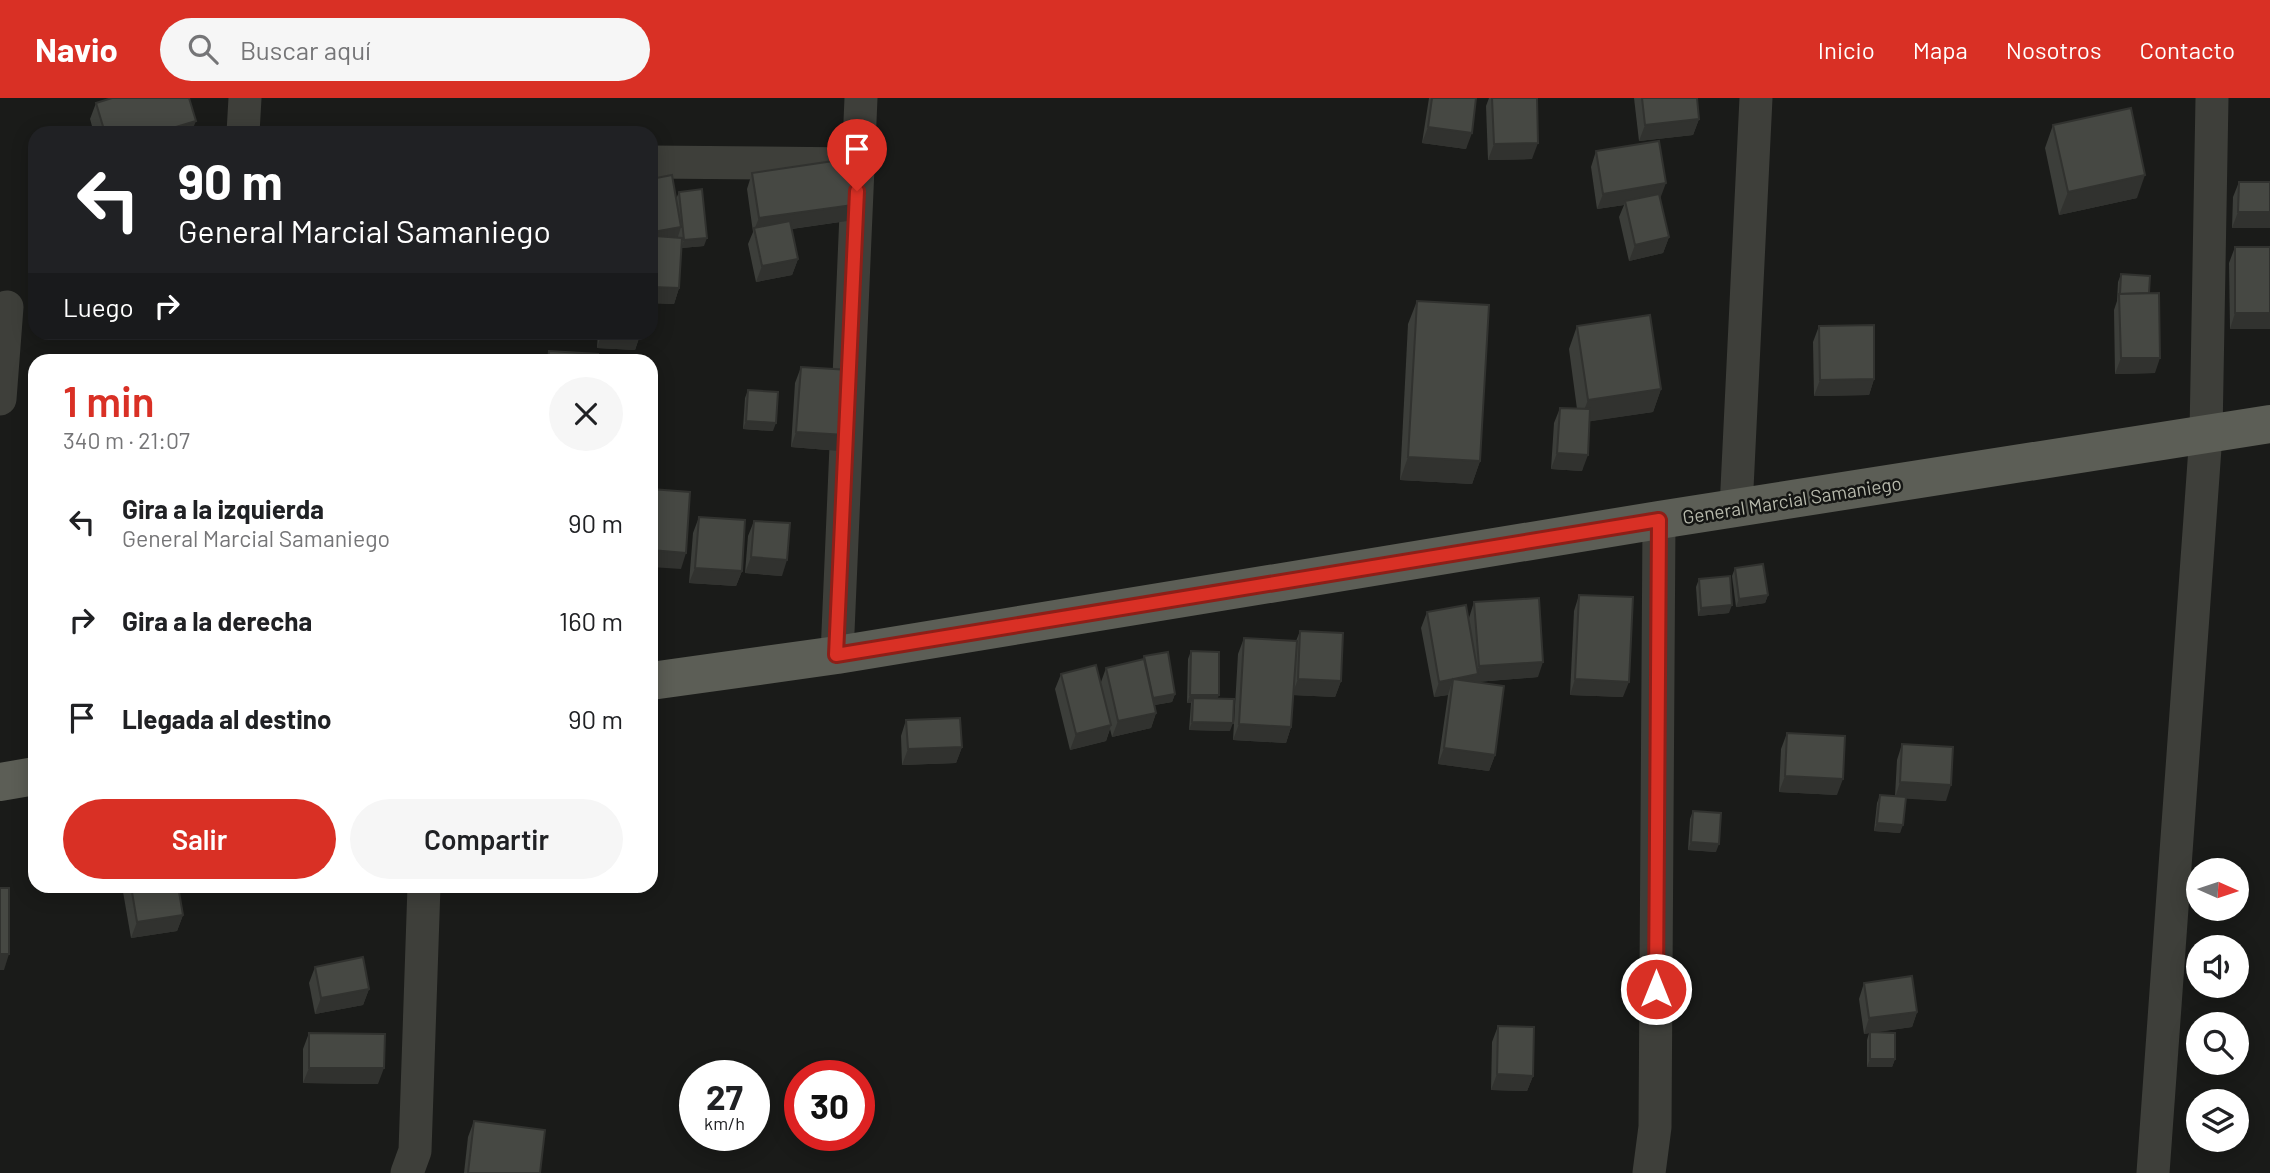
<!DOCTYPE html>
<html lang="es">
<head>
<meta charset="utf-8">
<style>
	:root { --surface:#fff; --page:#f6f6f6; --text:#202124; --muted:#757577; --accent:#d93025 }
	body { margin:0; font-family:Barlow,sans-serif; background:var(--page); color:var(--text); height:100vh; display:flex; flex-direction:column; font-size:26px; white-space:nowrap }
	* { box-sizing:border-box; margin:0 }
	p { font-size:23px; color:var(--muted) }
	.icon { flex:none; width:38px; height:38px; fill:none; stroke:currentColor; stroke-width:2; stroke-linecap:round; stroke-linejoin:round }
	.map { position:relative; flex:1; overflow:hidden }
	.drawer { position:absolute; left:28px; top:256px; width:630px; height:539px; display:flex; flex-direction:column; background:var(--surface); border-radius:21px; box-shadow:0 4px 18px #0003 }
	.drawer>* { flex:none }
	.hud { position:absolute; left:28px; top:28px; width:630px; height:214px; border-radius:21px; box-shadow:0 4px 18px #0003; background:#202124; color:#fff; overflow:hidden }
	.needle { width:46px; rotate:93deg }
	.tools { position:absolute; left:2186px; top:760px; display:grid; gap:14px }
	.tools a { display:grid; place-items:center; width:63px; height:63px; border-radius:50%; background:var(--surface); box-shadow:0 4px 18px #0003; font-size:35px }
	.speed { position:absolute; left:679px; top:962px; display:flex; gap:14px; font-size:35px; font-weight:700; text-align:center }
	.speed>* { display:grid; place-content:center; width:91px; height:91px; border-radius:50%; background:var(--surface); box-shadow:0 4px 18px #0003; line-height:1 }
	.speed small { font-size:18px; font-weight:400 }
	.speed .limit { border:10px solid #d22; background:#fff; color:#111 }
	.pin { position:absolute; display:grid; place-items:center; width:60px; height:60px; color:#fff; margin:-72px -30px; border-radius:50% 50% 50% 0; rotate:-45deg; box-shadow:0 0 7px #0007 }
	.pin .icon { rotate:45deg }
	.me { position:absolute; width:77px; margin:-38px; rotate:0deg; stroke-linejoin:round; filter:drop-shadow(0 0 5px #0008) }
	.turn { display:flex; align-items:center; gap:24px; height:147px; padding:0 35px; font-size:32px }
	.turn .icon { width:91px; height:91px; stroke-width:2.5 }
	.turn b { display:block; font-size:49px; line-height:60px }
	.then { display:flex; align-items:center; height:66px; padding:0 35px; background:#0003; gap:14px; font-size:26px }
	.round { display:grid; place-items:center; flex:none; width:74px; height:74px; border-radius:37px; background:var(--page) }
	.headline { display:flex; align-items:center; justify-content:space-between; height:119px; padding:0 35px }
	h1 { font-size:42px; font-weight:600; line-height:52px; color:var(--accent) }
	.cta { display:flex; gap:14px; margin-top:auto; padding:14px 35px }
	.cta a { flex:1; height:80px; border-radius:42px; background:var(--accent); color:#fff; font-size:28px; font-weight:600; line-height:80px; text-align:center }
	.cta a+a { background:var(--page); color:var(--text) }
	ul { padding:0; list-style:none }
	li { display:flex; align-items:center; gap:21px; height:98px; padding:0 35px }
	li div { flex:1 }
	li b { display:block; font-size:26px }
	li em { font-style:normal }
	header { display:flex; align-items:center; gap:42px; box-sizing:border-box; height:98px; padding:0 35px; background:var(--accent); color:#fff }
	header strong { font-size:33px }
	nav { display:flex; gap:38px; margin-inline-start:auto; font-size:24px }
	.search { width:490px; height:63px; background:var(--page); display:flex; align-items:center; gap:18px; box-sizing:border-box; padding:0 24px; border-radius:38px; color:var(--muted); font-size:26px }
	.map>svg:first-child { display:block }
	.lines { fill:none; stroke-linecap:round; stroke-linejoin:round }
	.minor { stroke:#3e3f3a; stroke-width:33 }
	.primary { stroke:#5c5e56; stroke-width:38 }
	.wall { fill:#3c3e3a }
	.shaded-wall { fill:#31322f }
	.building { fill:#464843; stroke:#31322f; stroke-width:2 }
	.route-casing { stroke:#8d1f18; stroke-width:18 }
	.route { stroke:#d93025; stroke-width:12 }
	.labels { text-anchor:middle; stroke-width:5; stroke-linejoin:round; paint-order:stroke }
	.street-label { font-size:19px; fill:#b7b9ac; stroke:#151614 }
</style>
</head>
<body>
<header>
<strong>Navio</strong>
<div class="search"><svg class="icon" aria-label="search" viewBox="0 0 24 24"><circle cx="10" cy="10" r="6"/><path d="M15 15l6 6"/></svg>Buscar aquí</div>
<nav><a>Inicio</a><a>Mapa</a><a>Nosotros</a><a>Contacto</a></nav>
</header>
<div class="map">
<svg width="2270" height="1075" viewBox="0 0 2270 1075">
	<rect width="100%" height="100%" fill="#1a1b19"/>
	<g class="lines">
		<g class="minor">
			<path d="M243,35L245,0"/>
			<path d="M651,64L858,66"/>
			<path d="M0,301L7,209"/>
			<path d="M1736,411L1756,0"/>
			<path d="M837,557L861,0"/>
			<path d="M407,1075L415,1053L424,788"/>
			<path d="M1649,1075L1655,1029L1659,422"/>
			<path d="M2153,1075L2206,336L2212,0"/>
		</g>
		<g class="primary">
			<path d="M651,583L837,557L1659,422L2270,326"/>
			<path d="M0,684L35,678"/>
		</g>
	</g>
	<g class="wall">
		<path d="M1429,0H1476L1466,51L1422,45Z"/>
		<path d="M1489,0H1537L1532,61L1488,62L1486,8Z"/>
		<path d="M1634,0H1697L1699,21L1693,37L1639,43Z"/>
		<path d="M96,5L191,35H94L90,21Z"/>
		<path d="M2053,27L2137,100L2059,117L2045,50Z"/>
		<path d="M1596,53L1660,100L1669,139L1663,155L1629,163L1619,119L1624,107L1597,111L1591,69Z"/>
		<path d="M752,75L860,106L854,122L792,131L798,161L792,177L756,184L748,146L753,134L747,91Z"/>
		<path d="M651,81L676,101L679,94L704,148L681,150L679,190L674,206L651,205Z"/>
		<path d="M2239,84H2270V130H2232L2233,99Z"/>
		<path d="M2235,149H2270V231H2230L2229,165Z"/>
		<path d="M2121,176L2149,195L2155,275L2115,276L2114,212L2117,203L2118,184Z"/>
		<path d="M1417,203L1480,363L1472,386L1400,382L1408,226Z"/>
		<path d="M1577,228L1661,291L1653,314L1590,323L1582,373L1551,371L1554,325L1560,310L1577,311L1569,251Z"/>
		<path d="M1819,228L1874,281L1869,297L1814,298L1813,244Z"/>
		<path d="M598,234H641L635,252L597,250Z"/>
		<path d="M801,269L846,337L840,353L791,349L795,285Z"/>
		<path d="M748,292L773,333L743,331L745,300Z"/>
		<path d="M699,419L742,473L736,488L689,485L693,435Z"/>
		<path d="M754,423L782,478L745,475L748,438Z"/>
		<path d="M1735,470L1768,497L1765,505L1736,509L1732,478Z"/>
		<path d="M35,471V543L29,487Z"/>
		<path d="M1699,481L1729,515L1698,518L1696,489Z"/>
		<path d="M1579,497L1623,599L1570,597L1574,513Z"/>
		<path d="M1474,504L1538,579L1476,584L1495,657L1489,673L1438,666L1448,597L1434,599L1421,530L1427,514L1469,520Z"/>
		<path d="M1300,533L1341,583L1335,599L1293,597L1291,629L1286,645L1233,642L1238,556L1244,540L1296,543Z"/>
		<path d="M1191,553L1217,600L1230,633L1189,632L1191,605H1187L1188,561Z"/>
		<path d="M1144,558L1175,596L1172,604L1155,607L1156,615L1151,630L1112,639L1110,631L1106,643L1070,652L1055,591L1061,576L1101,584L1106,570L1143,561Z"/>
		<path d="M906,622L962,649L956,665L902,667L901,638Z"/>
		<path d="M1787,635L1837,697L1779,694L1781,651Z"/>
		<path d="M1902,646L1946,703L1906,700L1900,735L1874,733L1877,705L1880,697L1895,698L1897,662Z"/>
		<path d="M1693,713L1716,754L1688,752L1690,721Z"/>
		<path d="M122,788H178L183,817L177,833L131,840Z"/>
		<path d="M315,869L369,891L363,907L315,916L309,885Z"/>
		<path d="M1864,885L1917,914L1912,929L1875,934L1895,961L1892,969H1867V942L1869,935L1864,936L1859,901Z"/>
		<path d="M1498,928L1533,978L1527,993L1491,992L1492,944Z"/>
		<path d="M309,935L378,986L303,985V951Z"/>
		<path d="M474,1023L540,1075H464L468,1039Z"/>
	</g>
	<g class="shaded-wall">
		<path d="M1699,21L1693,37L1639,43L1645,27Z"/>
		<path d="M196,23L191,35H156Z"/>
		<path d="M1428,29L1472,35L1466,51L1422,45Z"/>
		<path d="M1538,45L1532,61L1488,62L1494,46Z"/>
		<path d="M2145,77L2137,100L2059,117L2068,94Z"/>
		<path d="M1666,85L1660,101L1625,103L1624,107L1597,111L1603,96Z"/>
		<path d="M860,106L854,122L755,136L754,132L759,120Z"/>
		<path d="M2238,114H2270V130H2232Z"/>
		<path d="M681,129L676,145L655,138L651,149V140L653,134Z"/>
		<path d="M1669,139L1663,155L1629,163L1635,147Z"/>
		<path d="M707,140L704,148L681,150L684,142Z"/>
		<path d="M798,161L792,177L756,184L762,168Z"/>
		<path d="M652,189L679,190L674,206L651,205Z"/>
		<path d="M2235,215H2270V231H2230Z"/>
		<path d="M602,234L640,237L635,252L597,250Z"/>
		<path d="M2121,260H2160L2155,275L2115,276Z"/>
		<path d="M1874,281L1869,297L1814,298L1820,282Z"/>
		<path d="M1661,291L1653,314L1579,325L1588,302Z"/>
		<path d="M746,323L776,325L773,333L743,331Z"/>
		<path d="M796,334L846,337L840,353L791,349Z"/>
		<path d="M1557,355L1588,357L1582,373L1551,371Z"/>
		<path d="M1408,359L1480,363L1472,386L1400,382Z"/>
		<path d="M651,452L686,455L681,471L651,469Z"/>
		<path d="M751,459L787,462L782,478L745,475Z"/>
		<path d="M695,470L742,473L736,488L689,485Z"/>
		<path d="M1768,497L1765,505L1736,509L1739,501Z"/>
		<path d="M1732,507L1729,515L1698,518L1701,510Z"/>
		<path d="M1543,564L1538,579L1476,584L1453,581L1448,597L1434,599L1439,584L1476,577L1479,568Z"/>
		<path d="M1298,581L1341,583L1335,599L1292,597Z"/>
		<path d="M1575,581L1629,584L1623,599L1570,597Z"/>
		<path d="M1175,596L1172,604L1148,608L1151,600Z"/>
		<path d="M1190,597H1219L1216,605L1193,600L1191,605H1187Z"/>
		<path d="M1156,615L1151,630L1112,639L1118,623Z"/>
		<path d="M1192,624L1233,625L1230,633L1189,632Z"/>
		<path d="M1239,626L1291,629L1286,645L1233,642Z"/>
		<path d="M1111,627L1106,643L1070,652L1076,636Z"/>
		<path d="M962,649L956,665L902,667L908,651Z"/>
		<path d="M1444,650L1495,657L1489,673L1438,666Z"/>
		<path d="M1785,678L1843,681L1837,697L1779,694Z"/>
		<path d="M1900,684L1951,687L1946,703L1895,700Z"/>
		<path d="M1877,725L1903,727L1900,735L1874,733Z"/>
		<path d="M1691,744L1719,746L1716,754L1688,752Z"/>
		<path d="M183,817L177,833L131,840L137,824Z"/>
		<path d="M0,856H9L4,872H0Z"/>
		<path d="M369,891L363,907L315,916L321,900Z"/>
		<path d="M1917,914L1912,929L1864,936L1869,920Z"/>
		<path d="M1870,961H1895L1892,969H1867Z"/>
		<path d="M309,970H384L378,986L303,985Z"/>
		<path d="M1497,976L1533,978L1527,993L1491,992Z"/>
	</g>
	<g class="building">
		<path d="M112,0H189L196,23L156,35H105L96,5Z"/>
		<path d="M1432,0H1476L1472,35L1428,29Z"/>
		<path d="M1492,0H1537L1538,45L1494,46Z"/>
		<path d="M1642,0H1697L1699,21L1645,27Z"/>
		<path d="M2131,10L2145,77L2068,94L2053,27Z"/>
		<path d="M1659,43L1666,85L1603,96L1596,53Z"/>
		<path d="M854,60L860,106L759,120L752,75Z"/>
		<path d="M672,77L681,129L653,134L651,120V81Z"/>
		<path d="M2239,84H2270V114H2238Z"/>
		<path d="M702,91L707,140L684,142L679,94Z"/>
		<path d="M1659,96L1669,139L1635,147L1625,103Z"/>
		<path d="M790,123L798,161L762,168L754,130Z"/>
		<path d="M655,138L682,140L679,190L652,189Z"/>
		<rect x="2235" y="149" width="35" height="66"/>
		<path d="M2121,176L2150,178L2149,195L2120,196Z"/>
		<path d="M2159,195L2160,260H2121L2119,196Z"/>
		<path d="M1417,203L1489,207L1480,363L1408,359Z"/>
		<path d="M1650,217L1661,291L1588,302L1577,228Z"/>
		<path d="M1874,227V281L1820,282L1819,228Z"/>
		<path d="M608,234H641L640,237Z"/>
		<path d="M549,253L598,256V262H548Z"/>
		<path d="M801,269L850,272L846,337L796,334Z"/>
		<path d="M748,292L778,294L776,325L746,323Z"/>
		<path d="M1560,310L1590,311L1588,357L1557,355Z"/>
		<path d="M651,391L690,394L686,455L651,452Z"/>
		<path d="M699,419L745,422L742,473L695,470Z"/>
		<path d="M754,423L790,425L787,462L751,459Z"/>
		<path d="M1763,466L1768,497L1739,501L1735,470Z"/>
		<path d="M1730,478L1732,507L1701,510L1699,481Z"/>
		<path d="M1579,497L1633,499L1629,584L1575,581Z"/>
		<path d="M1539,500L1543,564L1479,568L1474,504Z"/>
		<path d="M1466,507L1478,576L1439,584L1427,514Z"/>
		<path d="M1300,533L1343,535L1341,583L1298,581Z"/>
		<path d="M1244,540L1297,543L1291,629L1239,626Z"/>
		<path d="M1191,553L1219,554V597H1190Z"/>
		<path d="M1168,554L1175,596L1153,600L1144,558Z"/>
		<path d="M1144,561L1156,615L1118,623L1106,570Z"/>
		<path d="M1096,567L1111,627L1076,636L1061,576Z"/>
		<path d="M1453,581L1504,588L1495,657L1444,650Z"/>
		<path d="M1193,600L1234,601L1233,625L1192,624Z"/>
		<path d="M960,620L962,649L908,651L906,622Z"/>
		<path d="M1787,635L1845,638L1843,681L1785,678Z"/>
		<path d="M1902,646L1953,649L1951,687L1900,684Z"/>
		<path d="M1880,697L1906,699L1903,727L1877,725Z"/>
		<path d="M1693,713L1721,715L1719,746L1691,744Z"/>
		<path d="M131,788H178L183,817L137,824Z"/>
		<rect x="0" y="790" width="9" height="66"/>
		<path d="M363,859L369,891L321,900L315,869Z"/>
		<path d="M1912,878L1917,914L1869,920L1864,885Z"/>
		<path d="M1498,928L1534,929L1533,978L1497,976Z"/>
		<path d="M1870,934L1895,935V961H1870Z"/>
		<path d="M309,935L385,936L384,970H309Z"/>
		<path d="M474,1023L545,1032L540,1075H468Z"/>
	</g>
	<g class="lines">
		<g class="route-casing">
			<path id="route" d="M857,93L836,557L1659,422L1656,891"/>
		</g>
		<use href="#route" class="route"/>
	</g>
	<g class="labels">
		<g class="street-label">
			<text transform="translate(1792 402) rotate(-9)" y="7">General Marcial Samaniego</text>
		</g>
	</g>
</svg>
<div class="tools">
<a><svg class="needle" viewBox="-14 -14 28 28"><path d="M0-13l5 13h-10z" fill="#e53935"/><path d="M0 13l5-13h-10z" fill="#757577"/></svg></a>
<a><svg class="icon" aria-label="sound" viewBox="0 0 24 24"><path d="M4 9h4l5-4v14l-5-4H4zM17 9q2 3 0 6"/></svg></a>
<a><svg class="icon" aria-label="search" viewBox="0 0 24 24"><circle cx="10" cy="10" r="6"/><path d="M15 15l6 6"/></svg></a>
<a><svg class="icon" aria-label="layers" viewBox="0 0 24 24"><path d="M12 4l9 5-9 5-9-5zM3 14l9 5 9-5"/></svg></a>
</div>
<div class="speed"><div>27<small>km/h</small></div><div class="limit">30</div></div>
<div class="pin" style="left:857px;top:93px;background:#d93025"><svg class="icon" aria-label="arrive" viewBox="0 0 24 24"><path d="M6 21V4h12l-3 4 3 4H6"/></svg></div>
<svg class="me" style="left:1656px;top:891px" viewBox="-20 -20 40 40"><circle r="17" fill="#d93025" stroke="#fff" stroke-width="3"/><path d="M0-11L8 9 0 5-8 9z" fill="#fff"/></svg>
<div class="hud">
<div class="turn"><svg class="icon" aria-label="left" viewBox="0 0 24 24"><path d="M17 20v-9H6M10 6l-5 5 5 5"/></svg><div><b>90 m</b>General Marcial Samaniego</div></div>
<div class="then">Luego<svg class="icon" aria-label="right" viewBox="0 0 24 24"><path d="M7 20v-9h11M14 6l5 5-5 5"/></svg></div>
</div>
<section class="drawer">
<div class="headline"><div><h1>1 min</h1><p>340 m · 21:07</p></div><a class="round"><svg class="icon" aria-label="close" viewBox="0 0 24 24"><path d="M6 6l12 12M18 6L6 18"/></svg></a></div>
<ul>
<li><svg class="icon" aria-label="left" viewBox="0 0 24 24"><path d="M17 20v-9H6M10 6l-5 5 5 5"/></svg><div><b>Gira a la izquierda</b><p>General Marcial Samaniego</p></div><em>90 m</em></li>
<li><svg class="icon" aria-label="right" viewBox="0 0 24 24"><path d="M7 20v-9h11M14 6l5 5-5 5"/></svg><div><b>Gira a la derecha</b></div><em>160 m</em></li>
<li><svg class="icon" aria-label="arrive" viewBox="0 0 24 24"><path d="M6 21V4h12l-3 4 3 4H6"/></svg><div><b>Llegada al destino</b></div><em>90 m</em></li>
</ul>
<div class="cta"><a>Salir</a><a>Compartir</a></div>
</section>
</div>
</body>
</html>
